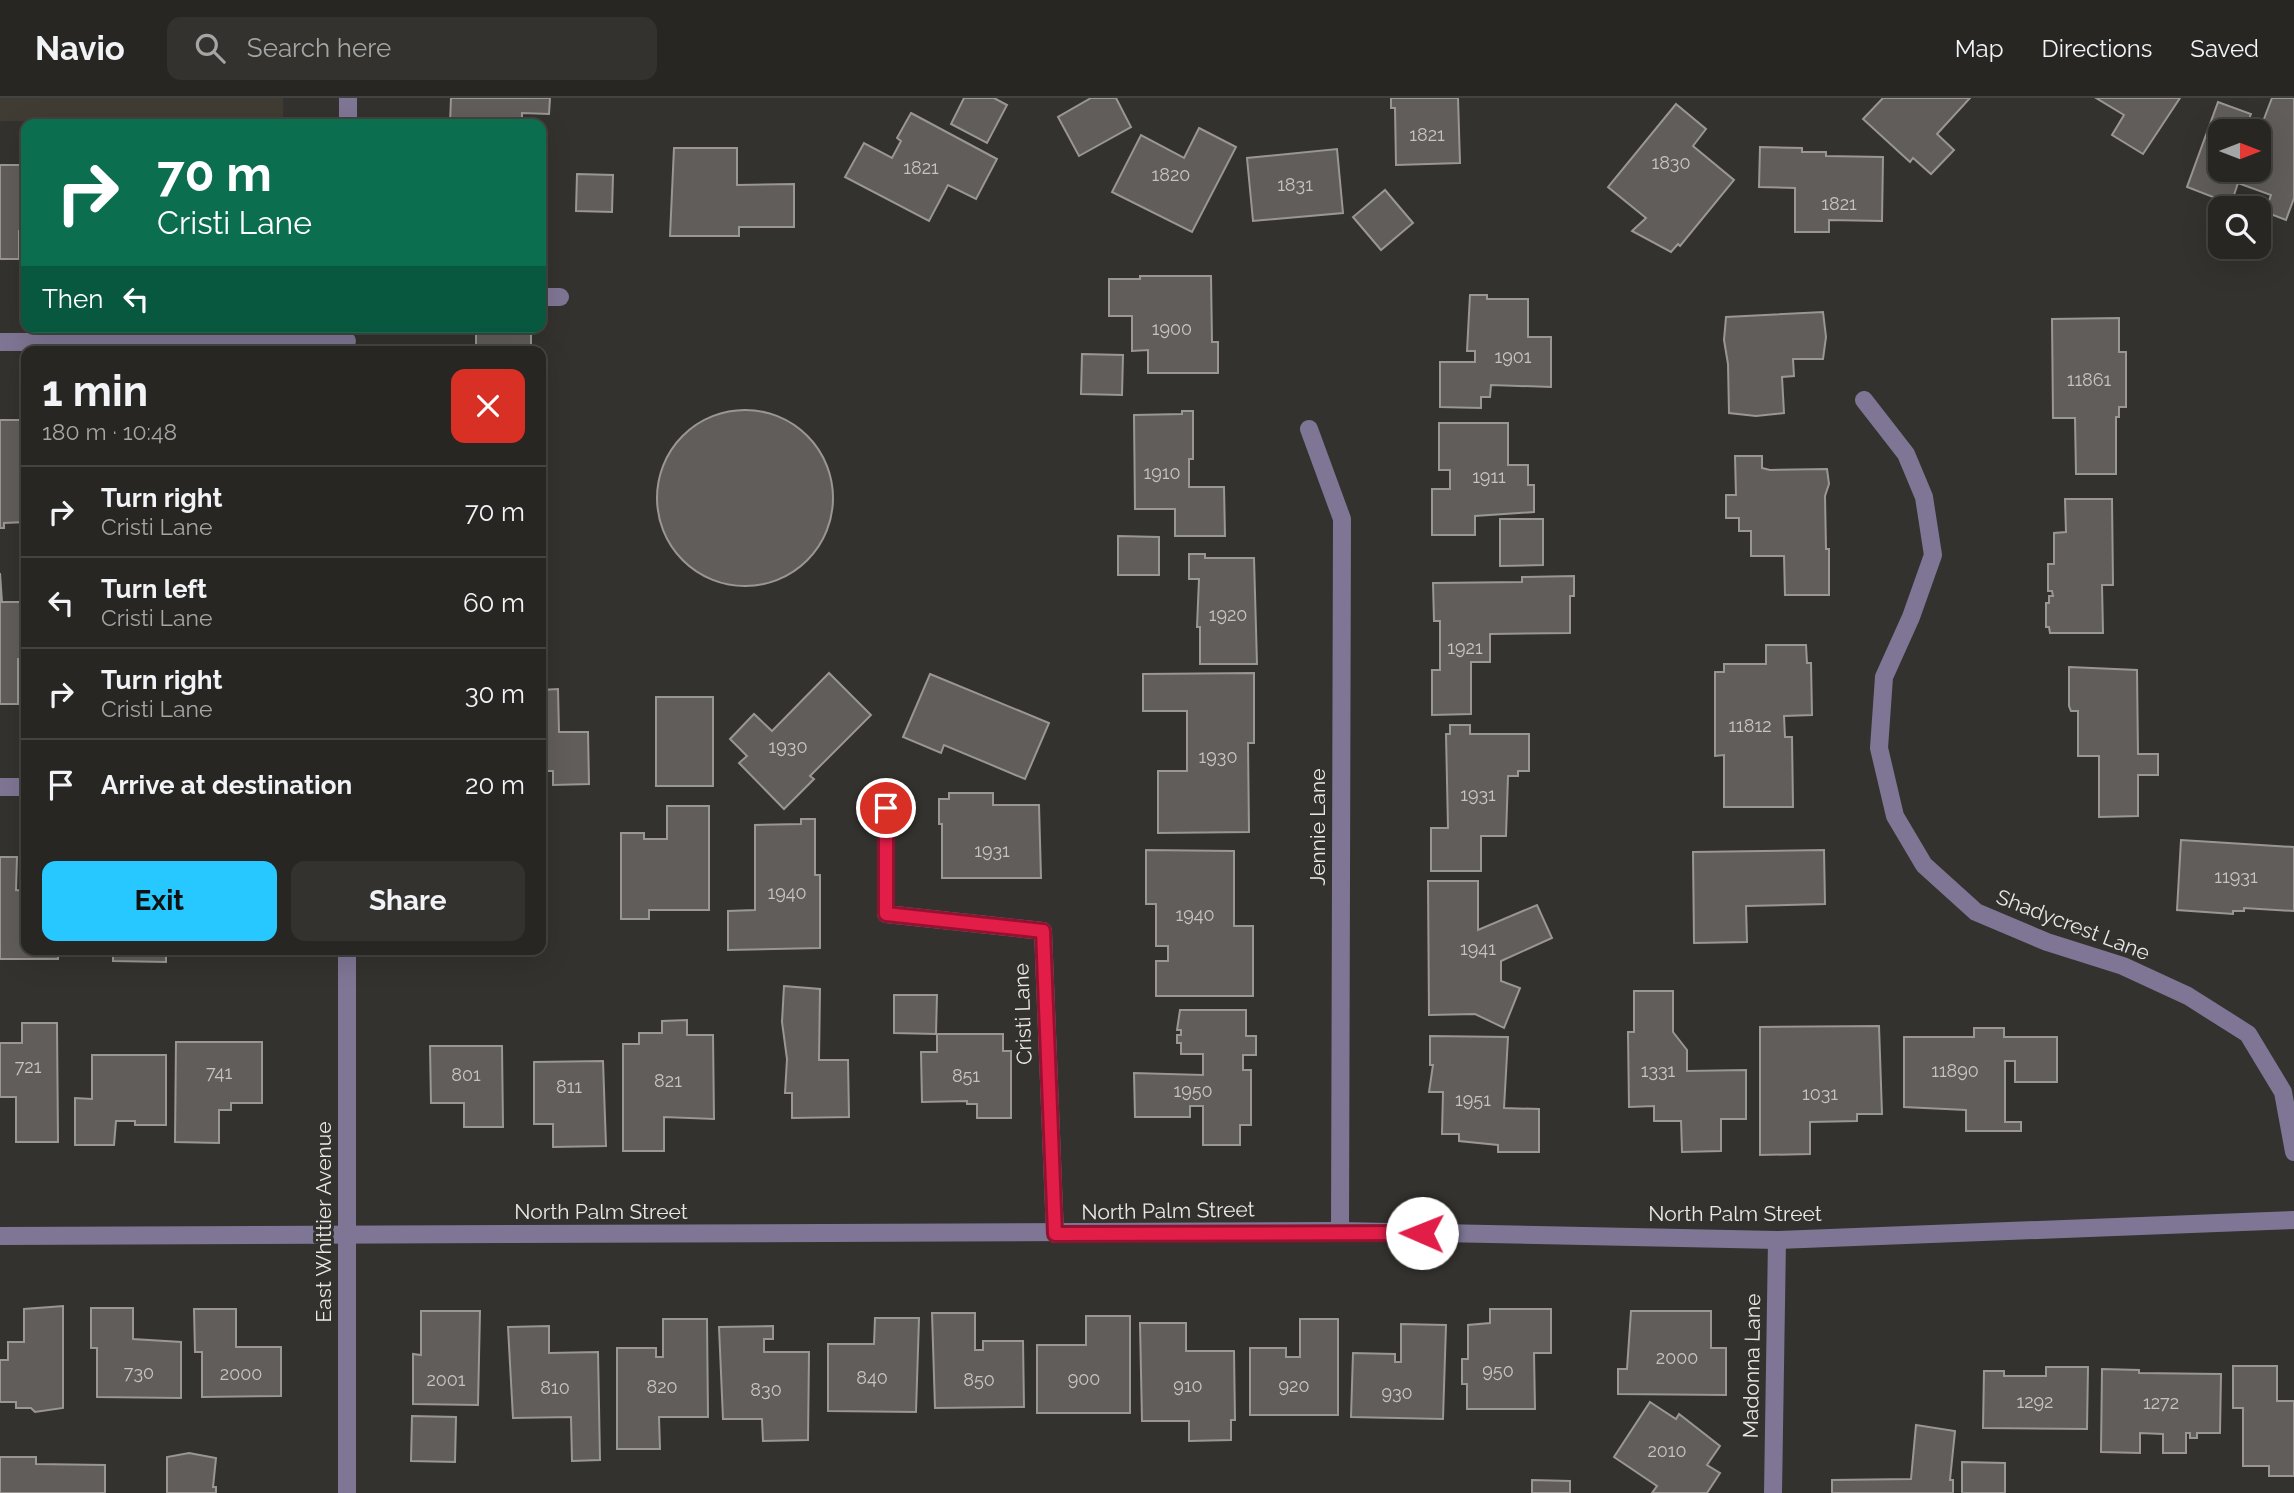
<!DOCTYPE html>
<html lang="en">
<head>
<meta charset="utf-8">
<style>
	:root { --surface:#272622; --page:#33322f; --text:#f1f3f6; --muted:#a4a5a5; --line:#434340; --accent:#27c8ff }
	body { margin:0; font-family:Raleway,sans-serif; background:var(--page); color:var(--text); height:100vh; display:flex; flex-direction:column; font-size:26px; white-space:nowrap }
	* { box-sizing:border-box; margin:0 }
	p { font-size:23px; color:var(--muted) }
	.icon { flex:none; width:38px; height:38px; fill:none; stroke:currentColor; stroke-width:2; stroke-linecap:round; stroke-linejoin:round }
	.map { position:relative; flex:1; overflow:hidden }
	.side { position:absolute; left:21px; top:248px; width:525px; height:609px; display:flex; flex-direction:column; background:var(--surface); border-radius:14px; box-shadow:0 7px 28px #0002,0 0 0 2px var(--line) }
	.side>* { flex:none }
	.banner { position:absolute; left:21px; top:21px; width:525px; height:214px; border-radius:14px; box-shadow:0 7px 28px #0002,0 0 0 2px var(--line); background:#0b6e4f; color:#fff; overflow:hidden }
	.needle { width:46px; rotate:90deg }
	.buttons { position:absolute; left:2208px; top:21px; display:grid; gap:14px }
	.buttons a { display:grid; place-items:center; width:63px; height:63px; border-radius:14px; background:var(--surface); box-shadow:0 7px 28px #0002,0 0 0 2px var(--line); font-size:35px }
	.pin { position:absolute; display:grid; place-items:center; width:60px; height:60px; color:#fff; margin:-30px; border:4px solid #fff; border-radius:50%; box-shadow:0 2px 7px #0007 }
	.me { position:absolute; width:77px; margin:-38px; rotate:271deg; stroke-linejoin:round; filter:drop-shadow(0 0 5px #0008) }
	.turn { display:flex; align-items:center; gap:24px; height:147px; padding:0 21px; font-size:32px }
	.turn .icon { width:91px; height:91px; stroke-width:2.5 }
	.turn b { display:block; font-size:49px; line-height:60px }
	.then { display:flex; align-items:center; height:66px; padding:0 21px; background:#0003; gap:14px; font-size:26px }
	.round { display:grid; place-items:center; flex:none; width:74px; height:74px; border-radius:14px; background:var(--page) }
	.head { display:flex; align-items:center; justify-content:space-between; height:119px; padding:0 21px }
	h1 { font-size:42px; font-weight:700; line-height:52px }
	.button { display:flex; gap:14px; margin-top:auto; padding:14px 21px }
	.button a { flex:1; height:80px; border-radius:14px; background:var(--accent); color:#111; font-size:28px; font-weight:700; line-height:80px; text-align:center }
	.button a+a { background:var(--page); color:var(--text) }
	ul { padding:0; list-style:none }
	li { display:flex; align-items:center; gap:21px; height:91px; padding:0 21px; border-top:2px solid var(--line) }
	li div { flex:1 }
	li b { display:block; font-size:26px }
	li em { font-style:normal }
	header { display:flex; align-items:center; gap:42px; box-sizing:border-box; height:98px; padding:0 35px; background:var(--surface); border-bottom:2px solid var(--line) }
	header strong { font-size:33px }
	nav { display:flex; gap:38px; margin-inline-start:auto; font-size:24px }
	.search { width:490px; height:63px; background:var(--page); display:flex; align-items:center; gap:18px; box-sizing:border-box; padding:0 24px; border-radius:14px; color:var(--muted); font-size:26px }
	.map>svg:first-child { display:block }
	.built { fill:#413c33 }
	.building { fill:#615d5a; stroke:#9a9693; stroke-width:2; fill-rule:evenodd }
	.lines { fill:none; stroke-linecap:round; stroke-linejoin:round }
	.minor { stroke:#7f7695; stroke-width:18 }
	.route-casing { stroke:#92132f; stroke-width:18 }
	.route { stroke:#e11d48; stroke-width:12 }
	.labels { text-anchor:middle; stroke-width:6; stroke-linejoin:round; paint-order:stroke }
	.number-label { font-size:18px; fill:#c6c4c2 }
	.street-label { font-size:21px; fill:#e8e7e4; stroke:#34322e }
</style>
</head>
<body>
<header>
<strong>Navio</strong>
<div class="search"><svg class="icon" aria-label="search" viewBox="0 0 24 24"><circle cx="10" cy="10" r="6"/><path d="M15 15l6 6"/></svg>Search here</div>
<nav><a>Map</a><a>Directions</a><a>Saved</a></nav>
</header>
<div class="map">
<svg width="2294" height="1395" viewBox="0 0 2294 1395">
	<rect width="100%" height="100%" fill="#34322e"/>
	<path class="built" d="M0,0H283V22L0,23Z"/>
	<g class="building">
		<path d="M451,0H550L549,16L522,15V26H450Z"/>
		<path d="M964,0H994L1007,7L987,45L951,26Z"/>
		<path d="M1091,0H1116L1131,29L1079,58L1058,19Z"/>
		<path d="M1391,0H1458L1460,65L1396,67L1395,10H1391Z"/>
		<path d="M1883,0H1970L1937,36L1954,52L1931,76L1913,60L1910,64L1863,21Z"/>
		<path d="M2096,0H2180L2143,56L2112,37L2124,17Z"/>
		<path d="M2272,0H2294V100L2286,122L2265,114L2271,97L2238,85L2231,106L2187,89L2218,4L2251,16L2249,21L2262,26ZM2221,33H2259V72H2221Z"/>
		<path d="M1676,6L1706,31L1693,48L1734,82L1680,148L1678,146L1671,154L1632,133L1646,120L1608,89Z"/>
		<path d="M911,15L997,61L976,101L948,87L929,123L845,79L864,45L892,60L901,43L897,40Z"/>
		<path d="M1199,30L1236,49L1192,134L1112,94L1141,37L1184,60Z"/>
		<path d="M1760,49L1802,50V54H1826V58L1883,59L1882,123L1829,122V134H1795V90L1759,89Z"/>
		<path d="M674,50H737V87L794,86V129H739V138H670Z"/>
		<path d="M1337,51L1343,115L1253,123L1247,60Z"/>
		<path d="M0,67H26V133H19V161H0Z"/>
		<path d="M577,76L613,77L612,114L576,113Z"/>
		<path d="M1385,92L1413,125L1381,152L1353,119Z"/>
		<path d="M1140,178H1211L1212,244H1218V275H1148V252L1132,253V218H1109V181H1140Z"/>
		<path d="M1470,197H1487V201H1528V239H1551V289L1491,287L1490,299H1481V310L1440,309V264H1475V253H1467Z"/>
		<path d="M1823,214L1826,239L1823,261H1793L1794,278L1782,279L1784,315L1756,318L1729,315L1728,266L1724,242L1726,219Z"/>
		<path d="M2119,220V254H2126V309H2119V319H2116V376H2076L2075,320H2053L2052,221Z"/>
		<rect x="476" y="230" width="55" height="24"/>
		<path d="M1082,256L1123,257L1122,297L1081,296Z"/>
		<circle cx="745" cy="400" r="88"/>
		<path d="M1182,313H1193V361H1189V389H1224L1225,438H1175V411H1135L1134,317L1182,316Z"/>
		<path d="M0,322H21V356H26V424L4,425V430H0Z"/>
		<path d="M1439,325H1508V367H1528V387H1534V414L1475,418V437H1432V391H1450V372H1439Z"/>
		<path d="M1735,358H1762V370L1770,372L1827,371L1829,386L1825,398L1826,451H1829V497H1785L1784,458H1751V433H1739V420H1726V397H1736Z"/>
		<path d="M2065,401H2112L2113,487H2102L2103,535H2050L2049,529H2046V505H2049V498H2053L2052,493H2048V466H2054V435L2066,434Z"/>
		<path d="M1500,421H1543V467L1500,468Z"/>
		<path d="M1118,438L1159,439V477H1118Z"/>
		<path d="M1189,456H1205V460H1254L1257,566H1200V529H1197L1199,481H1189Z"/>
		<path d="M0,475L2,504H26V561H18V606H0Z"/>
		<path d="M1574,478V498H1570V535L1490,536V564H1471V616L1432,617V572H1440V523H1434L1433,485L1522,484V479Z"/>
		<path d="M1766,547H1806L1807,565H1811L1812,617L1784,618L1785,639H1792L1793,709H1724V657L1715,658V574H1724V566H1766Z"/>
		<path d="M2069,569L2137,572L2138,656H2158V677H2138V718L2099,719V658H2078V613H2071L2069,608Z"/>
		<path d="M829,575L871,617L810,678L814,681L784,711L739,665L747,658L730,641L754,616L772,633Z"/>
		<path d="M1254,575V645H1248L1249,734L1158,735V673H1187V613H1143V576Z"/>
		<path d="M930,576L1049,625L1025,681L944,647L941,655L903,639Z"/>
		<path d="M558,591L559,634H588L589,686L553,687V673H541V592Z"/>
		<rect x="656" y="599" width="57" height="89"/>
		<path d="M1450,627H1470V636H1529V673H1518V678H1508L1506,738H1481V773H1431V730H1448L1446,636H1450Z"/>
		<path d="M949,695H993V707H1039L1041,780H942V726H939V701H949Z"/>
		<path d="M667,708H709V812H649V821H621V735H644V741H667Z"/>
		<path d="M801,721H815V777H820V850L728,852V813L755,812V727L801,726Z"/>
		<path d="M2181,742L2294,749V813L2244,810V813H2233V816L2177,812Z"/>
		<path d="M1146,752L1234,753V828H1253V898H1156V863H1168V848H1156V806H1146Z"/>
		<path d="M1824,752L1825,806L1746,808L1747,844L1694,845L1693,754Z"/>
		<path d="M0,759H17L16,792L26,793V852H58V861H0Z"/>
		<path d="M1428,783H1478V832L1537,807L1552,840L1501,863V883L1520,890L1504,930L1475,916L1429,917Z"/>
		<path d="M113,852H166V864L113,863Z"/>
		<path d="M784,888L820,891L819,962H848L849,1019L792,1020V995H785L787,961L782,924Z"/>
		<path d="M1634,893H1673V934L1687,952V973L1746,972V1021H1721V1053L1682,1054L1681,1023H1654V1008L1629,1009L1628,934H1634Z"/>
		<path d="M894,897H937L936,936L894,935Z"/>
		<path d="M1180,912H1246V938H1256V957H1243V972H1251V1027H1240V1047H1203V1008H1190V1019H1135L1134,975L1203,977V956H1181V945H1177V937H1181V932H1177Z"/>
		<path d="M687,922V937H713L714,1021L664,1019V1053H623V946H639V935H662V923Z"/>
		<path d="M22,925H57L58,1044H16V999H0V945H22Z"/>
		<path d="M1879,928L1882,1016H1857V1023L1810,1024V1056L1760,1057V929Z"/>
		<path d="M1974,930H2004V939H2057V984H2015V963H2005V1024H2021V1033H1966V1012L1904,1009V939H1974Z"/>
		<path d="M937,936H1003V953H1011V1020H977V1006H967V1003L922,1004L921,954H937Z"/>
		<path d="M1430,938L1508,939L1504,1010L1539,1011V1054H1498V1047L1459,1043V1036H1442L1443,994H1429L1433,967H1430Z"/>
		<path d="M176,944H262V1005H231V1012H219V1045L175,1044Z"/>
		<path d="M430,948H502L503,1029H464V1005H431Z"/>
		<path d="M92,957H166V1027H135V1023H116L114,1047H75V1000L92,1001Z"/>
		<path d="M603,963L606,1048L553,1049V1026H534V964Z"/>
		<path d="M63,1208V1310L35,1314L31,1310H16V1304H0V1262H8V1244H24V1211Z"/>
		<path d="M91,1210H133V1241L181,1244V1300L97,1299V1250H91Z"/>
		<path d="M194,1211H236V1249H281V1298L202,1299V1254H195Z"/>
		<path d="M1490,1211H1551V1255H1534L1535,1311H1467V1286H1462V1261H1468V1227L1490,1225Z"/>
		<path d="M421,1213H480L478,1307L413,1306V1256L421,1257Z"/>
		<path d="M1631,1213H1711V1250H1726V1297L1618,1296V1271H1627Z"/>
		<path d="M932,1215H975V1252H983V1243H1023L1024,1309L935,1310Z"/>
		<path d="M1086,1218H1130V1315H1037V1247H1086Z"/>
		<path d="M875,1220H919L916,1314L828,1313V1246H874Z"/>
		<path d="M663,1221H707L708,1319H659L660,1351H617V1250H656V1259H663Z"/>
		<path d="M1300,1221H1338V1317H1250V1250H1286V1259H1300Z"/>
		<path d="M1140,1225H1186V1253H1234L1235,1322H1231V1342L1189,1343V1323H1142Z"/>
		<path d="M1401,1226L1446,1227L1443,1321L1351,1319L1353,1255L1395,1256V1264H1401Z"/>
		<path d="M549,1228V1255L598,1254L600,1362L572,1363L571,1319L513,1320L508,1229Z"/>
		<path d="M773,1228V1241H764V1254H809L808,1342L763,1343L762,1321H723L719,1229Z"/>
		<path d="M2233,1268H2277V1303H2294V1378H2269V1368H2243V1310H2233Z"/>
		<path d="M2046,1269H2088L2087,1331L1983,1330L1984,1273H2004V1278H2046Z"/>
		<path d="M2102,1271L2139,1272V1275L2221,1276L2220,1335H2197V1340H2190V1335H2186V1355H2163V1336L2140,1335V1355L2101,1354Z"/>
		<path d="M1650,1304L1676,1321L1679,1316L1720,1348L1707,1367L1720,1375L1707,1395H1652L1657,1388L1614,1359Z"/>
		<path d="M412,1318L456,1319L455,1364L411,1363Z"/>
		<path d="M1916,1327L1955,1333L1950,1382H1953V1395H1832V1382L1911,1381Z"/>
		<path d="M189,1355L216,1360L213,1389H216V1395H167V1359Z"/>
		<path d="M0,1359H36V1366L105,1367V1395H0Z"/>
		<path d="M1962,1364L2005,1365V1395H1962Z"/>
		<path d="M1532,1382L1570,1383V1395H1532Z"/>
	</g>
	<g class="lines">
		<g class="minor">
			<path d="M348,26V0"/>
			<path d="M541,199H560"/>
			<path d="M0,244L347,243"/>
			<path d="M1864,302L1906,356L1924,399L1933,457L1911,519L1884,579L1879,650L1895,718L1924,767L1976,814L2047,844L2123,868L2188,898L2248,936L2283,994L2294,1054"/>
			<path d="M1309,331L1342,421L1340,1133"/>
			<path d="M0,689H26"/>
			<path d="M886,710V816L1043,833L1055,1136"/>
			<path d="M347,852V1395"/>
			<path d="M0,1138L1340,1133L1777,1142L2294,1122"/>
			<path d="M1773,1395L1777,1142"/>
		</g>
	</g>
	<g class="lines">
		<g class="route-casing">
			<path id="route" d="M886,710V816L1043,833L1055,1136L1422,1135"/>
		</g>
		<use href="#route" class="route"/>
	</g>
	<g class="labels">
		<g class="number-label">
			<text x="1427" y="43">1821</text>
			<text x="1671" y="71">1830</text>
			<text x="921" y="76">1821</text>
			<text x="1171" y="83">1820</text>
			<text x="1295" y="93">1831</text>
			<text x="1839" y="112">1821</text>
			<text x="1172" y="237">1900</text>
			<text x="1513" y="265">1901</text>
			<text x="2089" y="288">11861</text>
			<text x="1162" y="381">1910</text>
			<text x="1489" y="385">1911</text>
			<text x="1228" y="523">1920</text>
			<text x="1465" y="556">1921</text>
			<text x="1750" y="634">11812</text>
			<text x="788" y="655">1930</text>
			<text x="1218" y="665">1930</text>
			<text x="1478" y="703">1931</text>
			<text x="992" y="759">1931</text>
			<text x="2236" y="785">11931</text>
			<text x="787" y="801">1940</text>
			<text x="1195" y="823">1940</text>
			<text x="1478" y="857">1941</text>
			<text x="28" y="975">721</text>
			<text x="1658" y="979">1331</text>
			<text x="1955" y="979">11890</text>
			<text x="219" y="981">741</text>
			<text x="466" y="983">801</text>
			<text x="966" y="984">851</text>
			<text x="668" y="989">821</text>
			<text x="569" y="995">811</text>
			<text x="1193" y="999">1950</text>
			<text x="1820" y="1002">1031</text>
			<text x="1473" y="1008">1951</text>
			<text x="1677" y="1266">2000</text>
			<text x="1498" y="1279">950</text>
			<text x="139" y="1281">730</text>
			<text x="241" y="1282">2000</text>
			<text x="872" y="1286">840</text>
			<text x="1084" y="1287">900</text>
			<text x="446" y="1288">2001</text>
			<text x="979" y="1288">850</text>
			<text x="1188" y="1294">910</text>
			<text x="1294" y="1294">920</text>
			<text x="662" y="1295">820</text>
			<text x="555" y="1296">810</text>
			<text x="766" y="1298">830</text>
			<text x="1397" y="1301">930</text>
			<text x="2035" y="1310">1292</text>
			<text x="2161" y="1311">1272</text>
			<text x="1667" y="1359">2010</text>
		</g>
		<g class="street-label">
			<text transform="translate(1318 729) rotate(-90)" y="7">Jennie Lane</text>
			<text transform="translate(2073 827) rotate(21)" y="7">Shadycrest Lane</text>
			<text transform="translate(1023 916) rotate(-92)" y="7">Cristi Lane</text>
			<text transform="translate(1168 1113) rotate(-1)" y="7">North Palm Street</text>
			<text x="601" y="1121">North Palm Street</text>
			<text x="1735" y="1123">North Palm Street</text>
			<text transform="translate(324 1124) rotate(-90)" y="7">East Whittier Avenue</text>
			<text transform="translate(1752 1268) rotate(-89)" y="7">Madonna Lane</text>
		</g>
	</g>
</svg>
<div class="buttons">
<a><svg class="needle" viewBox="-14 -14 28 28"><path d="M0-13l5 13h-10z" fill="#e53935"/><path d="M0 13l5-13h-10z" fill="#a4a5a5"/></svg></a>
<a><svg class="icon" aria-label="search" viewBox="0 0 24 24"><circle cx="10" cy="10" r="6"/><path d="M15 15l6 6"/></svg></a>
</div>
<div class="pin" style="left:886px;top:710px;background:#d93025"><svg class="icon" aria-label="arrive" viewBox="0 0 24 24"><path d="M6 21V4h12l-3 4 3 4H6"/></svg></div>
<svg class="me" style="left:1422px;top:1135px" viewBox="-20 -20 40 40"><circle r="19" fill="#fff"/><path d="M0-13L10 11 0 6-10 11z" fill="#e11d48"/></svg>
<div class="banner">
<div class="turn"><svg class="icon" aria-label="right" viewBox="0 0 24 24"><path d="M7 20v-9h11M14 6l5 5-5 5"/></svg><div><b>70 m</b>Cristi Lane</div></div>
<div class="then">Then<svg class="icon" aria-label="left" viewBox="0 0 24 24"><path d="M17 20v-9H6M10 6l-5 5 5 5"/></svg></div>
</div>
<section class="side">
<div class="head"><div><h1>1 min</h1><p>180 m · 10:48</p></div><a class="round" style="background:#d93025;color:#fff"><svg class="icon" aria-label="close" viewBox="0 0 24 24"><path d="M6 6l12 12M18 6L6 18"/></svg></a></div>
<ul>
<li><svg class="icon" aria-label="right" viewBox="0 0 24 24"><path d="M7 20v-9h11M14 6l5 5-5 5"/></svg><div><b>Turn right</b><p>Cristi Lane</p></div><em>70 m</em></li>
<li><svg class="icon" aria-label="left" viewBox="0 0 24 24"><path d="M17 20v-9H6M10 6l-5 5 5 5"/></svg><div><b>Turn left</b><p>Cristi Lane</p></div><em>60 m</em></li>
<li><svg class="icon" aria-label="right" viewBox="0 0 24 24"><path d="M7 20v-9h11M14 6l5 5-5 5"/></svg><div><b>Turn right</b><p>Cristi Lane</p></div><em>30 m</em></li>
<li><svg class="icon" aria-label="arrive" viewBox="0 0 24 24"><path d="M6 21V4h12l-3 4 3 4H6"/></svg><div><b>Arrive at destination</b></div><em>20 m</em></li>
</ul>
<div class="button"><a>Exit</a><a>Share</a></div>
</section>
</div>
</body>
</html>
